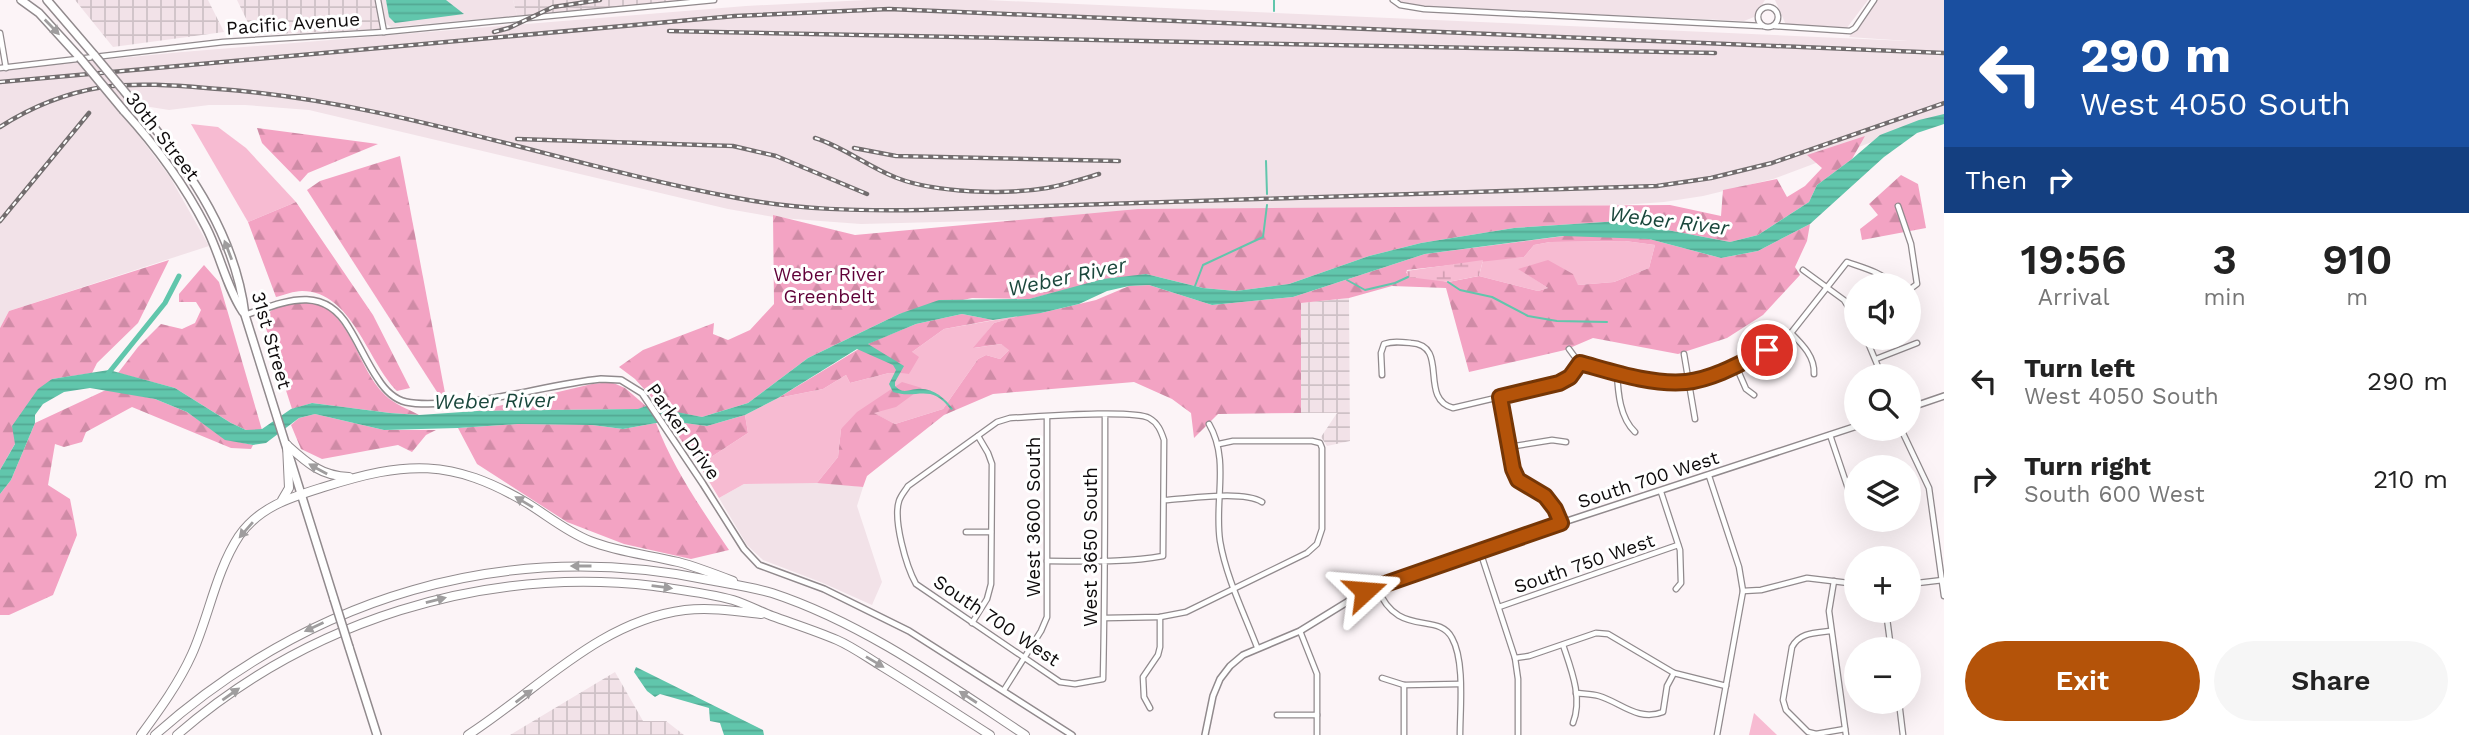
<!DOCTYPE html>
<html lang="en">
<head>
<meta charset="utf-8">
<style>
	:root { --surface:#fff; --page:#f6f6f6; --text:#222; --muted:#767676; --accent:#b45309 }
	body { margin:0; font-family:"Work Sans",sans-serif; background:var(--page); color:var(--text); height:100vh; display:flex; flex-direction:column; font-size:26px; white-space:nowrap }
	* { box-sizing:border-box; margin:0 }
	p { font-size:23px; color:var(--muted) }
	.icon { flex:none; width:38px; height:38px; fill:none; stroke:currentColor; stroke-width:2; stroke-linecap:round; stroke-linejoin:round }
	.map { position:relative; flex:1; overflow:hidden }
	.details { display:flex; flex-direction:column; background:var(--surface); width:525px }
	.details>* { flex:none }
	.guide { background:#1a4fa0; color:#fff; overflow:hidden }
	.tools { position:absolute; left:1844px; top:273px; display:grid; gap:14px }
	.tools a { display:grid; place-items:center; width:77px; height:77px; border-radius:50%; background:var(--surface); box-shadow:0 7px 28px #0002; font-size:35px }
	.pin { position:absolute; display:grid; place-items:center; width:60px; height:60px; color:#fff; margin:-30px; border:4px solid #fff; border-radius:50%; box-shadow:0 2px 7px #0007 }
	.me { position:absolute; width:77px; margin:-38px; rotate:71deg; stroke-linejoin:round; filter:drop-shadow(0 0 5px #0008) }
	.turn { display:flex; align-items:center; gap:24px; height:147px; padding:0 21px; font-size:32px }
	.turn .icon { width:91px; height:91px; stroke-width:2.5 }
	.turn b { display:block; font-size:49px; line-height:60px }
	.then { display:flex; align-items:center; height:66px; padding:0 21px; background:#0003; gap:14px; font-size:26px }
	.eta { display:flex; justify-content:space-evenly; align-items:center; height:119px; text-align:center }
	.eta b { font-size:42px; font-weight:600; line-height:49px }
	.action { display:flex; gap:14px; margin-top:auto; padding:14px 21px }
	.action a { flex:1; height:80px; border-radius:42px; background:var(--accent); color:#fff; font-size:28px; font-weight:600; line-height:80px; text-align:center }
	.action a+a { background:var(--page); color:var(--text) }
	ul { padding:0; list-style:none }
	li { display:flex; align-items:center; gap:21px; height:98px; padding:0 21px }
	li div { flex:1 }
	li b { display:block; font-size:26px }
	li em { font-style:normal }
	main { display:flex; flex:1; min-height:0 }
	.map>svg:first-child { display:block }
	.built { fill:#f2e2e8 }
	.industrial { fill:url(#industrial-grid) }
	.grass { fill:#f7bbd2 }
	.forest { fill:url(#forest-firs); fill-rule:evenodd }
	.wetland { fill:url(#wetland-marsh) }
	.water { fill:url(#water-rules) }
	.lines { fill:none; stroke-linecap:round; stroke-linejoin:round }
	.stream { stroke:#61c6ac; stroke-width:2 }
	.canal { stroke:#61c6ac; stroke-width:5 }
	.minor-casing { stroke:#918a8d; stroke-width:7 }
	.tertiary-casing { stroke:#918a8d; stroke-width:8 }
	.primary-casing { stroke:#918a8d; stroke-width:10 }
	.motorway-casing { stroke:#918a8d; stroke-width:10 }
	.minor { stroke:#fff; stroke-width:4.5 }
	.tertiary { stroke:#fff; stroke-width:5 }
	.primary { stroke:#fff; stroke-width:7 }
	.motorway { stroke:#fff; stroke-width:8 }
	.rail-casing { stroke:#726d6e; stroke-width:4.5 }
	.rail { stroke:#fff; stroke-width:2; stroke-dasharray:5; stroke-linecap:butt }
	.primary-bridge-casing { stroke:#918a8d; stroke-width:10; stroke-linecap:butt }
	.primary-bridge { stroke:#fff; stroke-width:7 }
	.oneway { fill:#9f9d9e }
	.route-casing { stroke:#753606; stroke-width:18 }
	.route { stroke:#b45309; stroke-width:12 }
	.labels { text-anchor:middle; stroke-width:6; stroke-linejoin:round; paint-order:stroke }
	.street-label { font-size:19px; fill:#0e0b0c; stroke:#fff }
	.park-label { font-size:19px; fill:#600038; stroke:#fff }
	.water-label { font-size:21px; font-style:italic; fill:#1a473c; stroke:#fff }
</style>
</head>
<body>
<main>
<div class="map">
<svg width="1944" height="735" viewBox="0 0 1944 735">
	<defs>
		<pattern id="industrial-grid" width="8" height="8" patternUnits="userSpaceOnUse" patternTransform="scale(1.75)"><rect width="8" height="8" fill="#f2e2e8"/><path d="M0 4h8M4 0v8" fill="none" stroke="#cec1c6"/></pattern>
		<pattern id="forest-firs" width="22" height="20" patternUnits="userSpaceOnUse" patternTransform="scale(1.75)"><rect width="22" height="20" fill="#f3a3c3"/><path d="M5 1l3.5 6h-7zM16 11l3.5 6h-7z" fill="#cf8ba6"/></pattern>
		<pattern id="wetland-marsh" width="20" height="14" patternUnits="userSpaceOnUse" patternTransform="scale(1.75)"><rect width="20" height="14" fill="#f7bbd2"/><path d="M1 5h8M5 5V1M11 12h8M15 12V8" fill="none" stroke="#d39fb3"/></pattern>
		<pattern id="water-rules" width="6" height="5" patternUnits="userSpaceOnUse" patternTransform="scale(1.75)"><rect width="6" height="5" fill="#61c6ac"/><path d="M0 2.5h6" fill="none" stroke="#53a993"/></pattern>
	</defs>
	<rect width="100%" height="100%" fill="#fcf4f7"/>
	<g class="built">
		<path d="M381,0H513L517,16L391,27L385,23Z"/>
		<path d="M867,0H986L1908,41L1849,37L1877,0H1944V115L1773,179L1703,196L1664,202L1622,205L861,224L780,218L728,209L309,110L245,105H209L169,110L113,101L170,177L209,246L9,311L0,328V70L182,52L746,6Z"/>
		<path d="M1392,0H1765L1754,17L1744,21L1408,6Z"/>
		<path d="M1775,0H1868L1846,29L1786,25Z"/>
		<path d="M818,482L863,487L857,506L882,582L872,605L823,583L763,560L747,545L719,498L744,484Z"/>
	</g>
	<g class="industrial">
		<path d="M75,0H208L224,32L113,47Z"/>
		<path d="M237,0H375L381,29L254,35Z"/>
		<path d="M513,0H700L517,16Z"/>
		<path d="M1349,298L1350,441L1327,446L1321,437L1337,413H1301V303Z"/>
		<path d="M615,672L643,721H666L684,735H510Z"/>
	</g>
	<g class="grass">
		<path d="M191,124L218,127L246,148L296,202L248,222Z"/>
		<path d="M1625,241L1655,245L1649,268L1614,282L1578,285L1519,269L1548,288L1538,291L1479,276L1483,260L1524,257L1534,245L1550,242Z"/>
		<path d="M1023,315L994,323L974,348L1001,344L1010,349L1000,359L986,355L978,359L943,409L895,424L873,413L921,388L841,429L838,457L817,483L744,484L719,498L704,473L709,470L705,461L748,433L745,415L778,398L823,389L846,375L850,383L889,373L909,374L912,352L944,329Z"/>
		<path d="M1754,713L1777,735H1749Z"/>
	</g>
	<g class="forest">
		<path d="M257,128L378,144L308,173L300,182L262,143Z"/>
		<path d="M1865,136L1852,159L1817,185L1809,202L1758,235L1730,242L1620,221L1514,228L1421,243L1369,256L1289,284L1236,291L1203,288L1146,274L1085,285L1029,299L972,298L899,314L808,358L748,403L702,417L663,410L635,379L619,367L643,350L714,323L713,334L728,340L750,330L774,304L773,215L855,235L1138,209L1670,205L1721,216L1723,190L1777,179L1787,197L1805,186L1822,168L1807,155Z"/>
		<path d="M400,156L445,393L439,395L307,190L320,181Z"/>
		<path d="M1901,175L1918,184L1926,228L1862,240L1860,229L1878,215L1869,204Z"/>
		<path d="M296,202L373,315L410,388L397,391C367,361 352,291 302,291C294,291 284,295 276,297L248,222Z"/>
		<path d="M1810,224L1807,241L1795,267L1800,275L1763,315L1727,338L1678,354L1593,338L1565,350L1469,372L1446,288L1392,286L1349,298L1301,303V413L1218,414L1194,438L1191,413L1172,399L1134,382L993,394L944,415L867,476L863,487L817,483L838,457L841,429L857,412L902,382L922,388L896,407L874,413L895,424L943,409L978,359L986,355L1000,359L1009,350L1001,344L973,348L994,323L1029,313H1041L1096,300L1129,286L1149,285L1212,305L1293,297L1425,254L1564,236H1622L1649,239L1721,258L1758,251ZM1625,241L1655,245L1649,268L1614,282L1578,285L1573,274L1548,260L1518,269L1548,288L1538,291L1479,276L1448,282L1406,273L1407,270L1524,257L1534,245L1550,242Z"/>
		<path d="M169,260L138,323L97,363L92,373L52,379L0,470V328L9,311Z"/>
		<path d="M204,265L219,282L262,430H246L231,423L175,388L118,373L138,347L161,324L182,329L195,323L201,310L196,302H179V294Z"/>
		<path d="M313,301C354,317 356,367 385,395C394,404 408,409 419,415L390,413L312,403L292,409L263,319C276,302 293,303 313,301Z"/>
		<path d="M962,314L993,320L944,329L912,352L919,357L909,374L889,373L850,383L846,375L823,389L778,398L867,344L916,324Z"/>
		<path d="M611,382L625,388L646,406L639,409L477,411L592,384Z"/>
		<path d="M108,389L155,399L187,412L225,439L253,445L251,449L231,448L132,407L86,432L82,442L64,447L55,444L48,485L70,499L77,535L53,595L9,615H0V494L11,480L35,423Z"/>
		<path d="M315,414L384,430H436L426,435L412,452L398,445L322,459L301,449L291,425L299,418Z"/>
		<path d="M745,415L748,433L705,461L709,470L704,473L670,424L677,422L707,426Z"/>
		<path d="M656,423C673,468 702,510 729,550L691,559L624,544L567,522L477,464L458,428L518,424L592,425L623,429Z"/>
	</g>
	<path class="wetland" d="M1483,260L1479,276L1448,282L1408,277L1406,271Z"/>
	<g class="water">
		<path d="M386,0H446L464,14L395,23L389,17Z"/>
		<path d="M1944,114V124L1917,133L1884,157L1810,224L1758,251L1721,258L1649,239L1563,236L1425,254L1293,297L1212,305L1149,285L1129,286L1107,291L1079,304L1041,313L993,320L962,314L916,324L868,344L904,366L895,382V386C903,394 906,390 917,389C932,387 945,398 953,409L951,410C931,382 917,400 893,392L889,384L896,370L893,365L857,349L778,398L745,415L707,426L677,422L656,423L623,429L592,425L518,424L458,428L384,430L315,414L299,418L266,443L253,445L225,440L187,412L155,399L90,388L64,392L43,404L35,415V423L11,480L0,494V470L15,444L12,426L38,389L52,379L109,370L175,388L231,423L246,430L262,429L291,409L312,403L390,413L419,415L477,411L638,409L646,406L702,417L748,403L808,358L899,314L939,300L1029,299L1103,279L1146,274L1203,288L1236,291L1289,284L1369,256L1421,243L1514,228L1620,221L1730,242L1758,235L1809,202L1817,185L1852,159L1880,135L1919,120Z"/>
		<path d="M636,667L763,730L764,735H724L720,723L710,721L709,708L660,694L655,697L647,691L634,672Z"/>
	</g>
	<g class="lines">
		<g class="stream">
			<path d="M1274,11V0"/>
			<path d="M1266,161L1267,194"/>
			<path d="M1347,280L1365,290L1395,283L1408,277"/>
			<path d="M1448,282L1460,290L1492,297L1528,316L1557,321L1607,322"/>
			<path d="M1195,286L1203,265L1263,237L1267,205"/>
		</g>
		<path class="canal" d="M107,375L165,303L179,276"/>
		<g class="minor-casing">
			<g id="minor">
				<path d="M378,0L384,32"/>
				<path d="M1393,0L1400,5L1424,9L1762,26"/>
				<circle cx="1768" cy="17" r="10"/>
				<path d="M1774,26L1850,31L1855,28L1874,0"/>
				<path d="M0,33L6,68"/>
				<path d="M0,68L223,42L384,32L714,0"/>
				<path d="M1898,206L1911,244L1917,284L1909,290"/>
				<path d="M1803,270L1844,300L1857,321"/>
				<path d="M1791,333C1803,345 1815,357 1814,374"/>
				<path d="M1866,338L1882,376"/>
				<path d="M1569,349L1580,364L1671,382H1688L1713,374L1767,350L1791,333L1847,262C1864,268 1881,272 1894,285"/>
				<path d="M1684,354L1695,419"/>
				<path d="M1876,359L1917,343"/>
				<path d="M1736,366L1746,389L1754,395"/>
				<path d="M1617,373C1618,393 1620,418 1635,432"/>
				<path d="M1382,375L1381,353L1384,344C1393,341 1401,342 1411,343C1450,345 1418,399 1453,408L1559,383L1570,377L1580,364"/>
				<path d="M1500,397L1513,469C1522,488 1534,486 1547,499C1554,506 1557,514 1561,523"/>
				<path d="M1209,424C1230,460 1214,501 1220,541C1226,577 1244,613 1257,647"/>
				<path d="M1901,429L1929,488L1944,596"/>
				<path d="M1830,435L1857,515"/>
				<path d="M1509,447L1552,440L1566,442"/>
				<path d="M1709,476L1739,567L1743,591L1717,735"/>
				<path d="M1661,492L1680,550L1681,583L1676,589"/>
				<path d="M1164,500C1188,499 1242,490 1262,502"/>
				<path d="M1866,520H1869"/>
				<path d="M966,532H991"/>
				<path d="M1480,551L1515,658L1518,679V735"/>
				<path d="M1047,561C1086,561 1125,563 1163,556L1164,440C1161,431 1158,423 1149,418C1133,409 1034,417 1010,418L997,422L908,486C905,491 901,495 899,501C893,520 906,566 916,584L1060,682L1075,684L1103,679C1105,591 1105,503 1105,415"/>
				<path d="M1834,581L1829,611L1846,735"/>
				<path d="M1909,584L1943,580"/>
				<path d="M1377,587C1397,639 1438,611 1452,638C1465,661 1460,709 1460,735"/>
				<path d="M1743,591L1761,590L1807,578L1857,584"/>
				<path d="M1499,607L1678,545"/>
				<path d="M1886,611L1891,649"/>
				<path d="M1105,618L1160,617L1186,612L1307,553L1317,544L1322,529V448L1320,443L1312,441H1233L1219,444"/>
				<path d="M972,623L987,599L991,584L992,464L988,453L978,436"/>
				<path d="M1300,631L1317,674V735"/>
				<path d="M1831,631C1816,633 1800,632 1792,647L1783,700L1786,710L1808,732L1816,734L1845,729"/>
				<path d="M1563,645C1571,669 1583,698 1573,723"/>
				<path d="M1515,658L1529,656L1596,633L1608,634L1674,673L1726,686"/>
				<path d="M1382,678L1404,685L1459,684"/>
				<path d="M1004,690L1041,631L1047,617V417"/>
				<path d="M1576,693C1583,694 1592,694 1599,696C1620,702 1638,722 1663,712L1667,686L1674,673"/>
				<path d="M1899,702L1903,735"/>
				<path d="M1150,708L1144,697L1143,677L1158,655L1160,647V617"/>
				<path d="M1277,715H1317"/>
				<path d="M1404,735V685"/>
			</g>
		</g>
		<g class="tertiary-casing">
			<g id="tertiary">
				<path d="M245,315C284,302 323,283 349,328C359,344 367,363 378,379C385,390 393,399 406,402C420,405 434,404 448,403C500,401 550,384 601,379L621,380L642,393L703,484L744,549L759,565L824,589L909,631L1072,735"/>
				<path d="M1909,408L1944,396"/>
				<path d="M1205,735L1213,696L1220,679L1230,666L1243,655L1300,631L1365,591L1561,523L1857,426"/>
			</g>
		</g>
		<g class="primary-casing">
			<g id="primary">
				<path d="M21,0L39,13L80,58"/>
				<path d="M47,0L95,56"/>
				<path d="M124,111C156,146 184,184 206,227C220,254 226,286 243,312"/>
				<path d="M144,115C192,173 236,239 245,315L334,599"/>
				<path d="M349,647L377,735"/>
			</g>
		</g>
		<g class="motorway-casing">
			<g id="motorway">
				<path d="M287,445C307,463 321,476 349,477"/>
				<path d="M282,500L289,488L287,445"/>
				<path d="M141,735C160,709 179,683 192,654C209,616 216,571 239,536C260,506 292,497 324,487C406,461 451,458 527,503C548,516 567,532 590,541C618,552 649,555 678,562C697,567 715,574 733,581"/>
				<path d="M155,735C311,597 503,538 709,580C730,584 752,587 772,593C863,623 945,682 1025,735"/>
				<path d="M177,735C308,621 482,566 654,586C680,590 708,593 733,600C746,604 759,611 772,616C794,624 816,631 837,640C853,647 868,658 883,667C919,689 954,712 990,735"/>
				<path d="M468,735C538,690 599,621 685,610C710,607 736,611 761,614"/>
			</g>
		</g>
		<use href="#minor" class="minor"/>
		<use href="#tertiary" class="tertiary"/>
		<use href="#primary" class="primary"/>
		<use href="#motorway" class="motorway"/>
		<g class="rail-casing">
			<g id="rail">
				<path d="M669,31L1715,53"/>
				<path d="M494,32L509,28L553,7L600,0"/>
				<path d="M0,82L735,16L889,9L1944,53"/>
				<path d="M0,127C31,107 66,93 103,87C141,82 181,86 219,89C396,102 564,166 737,198C799,210 859,211 922,210L1657,186L1711,178L1772,163L1944,103"/>
				<path d="M815,138C844,147 868,167 897,178C936,193 1005,195 1047,188C1064,185 1082,179 1099,174"/>
				<path d="M517,139L733,146L776,156L867,194"/>
				<path d="M854,148L896,156L1119,161"/>
				<path d="M0,221L89,113"/>
			</g>
		</g>
		<use href="#rail" class="rail"/>
		<g class="primary-bridge-casing">
			<g id="primary-bridge">
				<path d="M95,56L144,115"/>
				<path d="M80,58L124,111"/>
				<path d="M334,599L349,647"/>
			</g>
		</g>
		<use href="#primary-bridge" class="primary-bridge"/>
	</g>
	<defs><path id="oneway-solid" d="M-6-.8H1V-3.2L6.5 0L1 3.2V.8H-6Z" transform="scale(1.75)"/></defs>
	<g class="oneway">
		<use href="#oneway-solid" transform="translate(52 27) rotate(46)"/>
		<use href="#oneway-solid" transform="translate(228 250) rotate(-111)"/>
		<use href="#oneway-solid" transform="translate(318 469) rotate(-151)"/>
		<use href="#oneway-solid" transform="translate(524 502) rotate(-149)"/>
		<use href="#oneway-solid" transform="translate(246 530) rotate(131)"/>
		<use href="#oneway-solid" transform="translate(581 566) rotate(180)"/>
		<use href="#oneway-solid" transform="translate(662 587) rotate(7)"/>
		<use href="#oneway-solid" transform="translate(436 600) rotate(-14)"/>
		<use href="#oneway-solid" transform="translate(314 627) rotate(155)"/>
		<use href="#oneway-solid" transform="translate(875 662) rotate(31)"/>
		<use href="#oneway-solid" transform="translate(231 694) rotate(-35)"/>
		<use href="#oneway-solid" transform="translate(524 696) rotate(-37)"/>
		<use href="#oneway-solid" transform="translate(968 697) rotate(-147)"/>
	</g>
	<g class="lines">
		<g class="route-casing">
			<path id="route" d="M1365,591L1561,523L1555,509L1545,496L1518,480L1513,469L1500,397L1559,383L1570,377L1580,363C1613,372 1651,385 1686,382C1714,379 1743,362 1767,350"/>
		</g>
		<use href="#route" class="route"/>
	</g>
	<g class="labels">
		<g class="street-label">
			<text transform="translate(293 23) rotate(-4)" y="7">Pacific Avenue</text>
			<text transform="translate(163 136) rotate(52)" y="7">30th Street</text>
			<text transform="translate(272 340) rotate(74)" y="7">31st Street</text>
			<text transform="translate(684 431) rotate(55)" y="7">Parker Drive</text>
			<text transform="translate(1648 479) rotate(-18)" y="7">South 700 West</text>
			<text transform="translate(1033 517) rotate(-90)" y="7">West 3600 South</text>
			<text transform="translate(1090 547) rotate(-90)" y="7">West 3650 South</text>
			<text transform="translate(1584 563) rotate(-19)" y="7">South 750 West</text>
			<text transform="translate(997 620) rotate(34)" y="7">South 700 West</text>
		</g>
		<g class="park-label">
			<text x="829" y="281">Weber River<tspan x="829" dy="22">Greenbelt</tspan></text>
		</g>
		<g class="water-label">
			<text transform="translate(1669 221) rotate(7)" y="7">Weber River</text>
			<text transform="translate(1067 277) rotate(-12)" y="7">Weber River</text>
			<text transform="translate(494 401) rotate(-1)" y="7">Weber River</text>
		</g>
	</g>
</svg>
<div class="tools">
<a><svg class="icon" aria-label="sound" viewBox="0 0 24 24"><path d="M4 9h4l5-4v14l-5-4H4zM17 9q2 3 0 6"/></svg></a>
<a><svg class="icon" aria-label="search" viewBox="0 0 24 24"><circle cx="10" cy="10" r="6"/><path d="M15 15l6 6"/></svg></a>
<a><svg class="icon" aria-label="layers" viewBox="0 0 24 24"><path d="M12 4l9 5-9 5-9-5zM3 14l9 5 9-5"/></svg></a>
<a>+</a>
<a>−</a>
</div>
<div class="pin" style="left:1767px;top:350px;background:#d93025"><svg class="icon" aria-label="arrive" viewBox="0 0 24 24"><path d="M6 21V4h12l-3 4 3 4H6"/></svg></div>
<svg class="me" style="left:1365px;top:591px" viewBox="-20 -20 40 40"><path d="M0-17L14 15 0 8-14 15z" fill="#b45309" stroke="#fff" stroke-width="4"/></svg>
</div>
<section class="details">
<div class="guide">
<div class="turn"><svg class="icon" aria-label="left" viewBox="0 0 24 24"><path d="M17 20v-9H6M10 6l-5 5 5 5"/></svg><div><b>290 m</b>West 4050 South</div></div>
<div class="then">Then<svg class="icon" aria-label="right" viewBox="0 0 24 24"><path d="M7 20v-9h11M14 6l5 5-5 5"/></svg></div>
</div>
<div class="eta">
<div><b>19:56</b><p>Arrival</p></div>
<div><b>3</b><p>min</p></div>
<div><b>910</b><p>m</p></div>
</div>
<ul>
<li><svg class="icon" aria-label="left" viewBox="0 0 24 24"><path d="M17 20v-9H6M10 6l-5 5 5 5"/></svg><div><b>Turn left</b><p>West 4050 South</p></div><em>290 m</em></li>
<li><svg class="icon" aria-label="right" viewBox="0 0 24 24"><path d="M7 20v-9h11M14 6l5 5-5 5"/></svg><div><b>Turn right</b><p>South 600 West</p></div><em>210 m</em></li>
</ul>
<div class="action"><a>Exit</a><a>Share</a></div>
</section>
</main>
</body>
</html>
